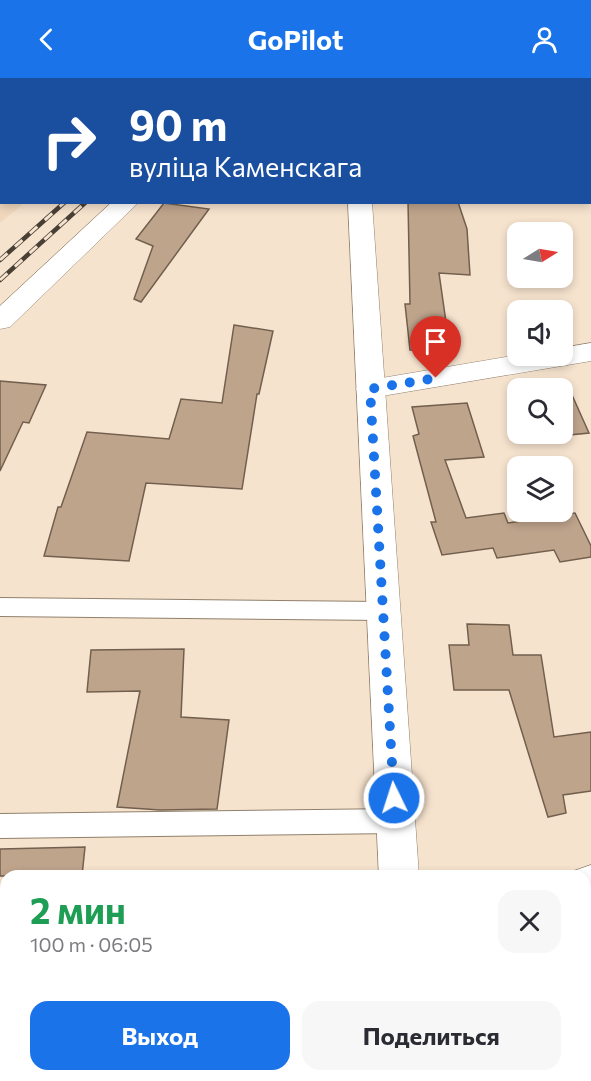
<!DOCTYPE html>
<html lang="ru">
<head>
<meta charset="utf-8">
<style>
	:root { --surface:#fff; --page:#f7f7f7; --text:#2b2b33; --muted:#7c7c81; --accent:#1a73e8 }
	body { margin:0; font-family:Commissioner,sans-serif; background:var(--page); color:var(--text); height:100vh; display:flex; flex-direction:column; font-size:22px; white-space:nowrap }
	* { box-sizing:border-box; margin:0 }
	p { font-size:20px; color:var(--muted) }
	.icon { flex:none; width:33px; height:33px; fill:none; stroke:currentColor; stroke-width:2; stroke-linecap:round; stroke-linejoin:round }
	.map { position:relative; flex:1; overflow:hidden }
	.panel { position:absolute; left:0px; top:792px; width:591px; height:212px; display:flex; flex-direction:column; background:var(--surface); border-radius:18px 18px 0 0; box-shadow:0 3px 9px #0003 }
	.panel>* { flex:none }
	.hud { position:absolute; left:0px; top:0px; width:591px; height:126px; box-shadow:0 3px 9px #0003; background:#1a4fa0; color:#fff; overflow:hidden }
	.needle { width:39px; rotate:79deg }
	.controls { position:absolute; left:507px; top:144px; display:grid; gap:12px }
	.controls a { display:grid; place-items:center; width:66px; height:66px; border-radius:12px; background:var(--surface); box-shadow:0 3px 9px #0003; font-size:30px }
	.pin { position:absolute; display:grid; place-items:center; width:51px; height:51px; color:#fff; margin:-62px -26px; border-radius:50% 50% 50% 0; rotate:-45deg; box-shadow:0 0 6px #0007 }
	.pin .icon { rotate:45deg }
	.me { position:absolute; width:66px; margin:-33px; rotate:356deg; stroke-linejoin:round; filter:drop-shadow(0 0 4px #0008) }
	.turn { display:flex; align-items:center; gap:21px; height:126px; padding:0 30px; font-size:27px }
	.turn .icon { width:78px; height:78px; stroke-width:2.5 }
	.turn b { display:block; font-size:42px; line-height:51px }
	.round { display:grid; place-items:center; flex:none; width:63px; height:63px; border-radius:18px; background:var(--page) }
	.overview { display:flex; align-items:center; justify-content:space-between; height:102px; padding:0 30px }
	h1 { font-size:36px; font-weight:700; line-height:45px; color:#1e9e55 }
	.button { display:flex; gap:12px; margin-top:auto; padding:12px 30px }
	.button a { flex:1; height:69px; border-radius:18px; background:var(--accent); color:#fff; font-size:24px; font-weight:700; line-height:69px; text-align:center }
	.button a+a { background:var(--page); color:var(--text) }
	header { display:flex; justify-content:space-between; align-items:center; height:78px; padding:0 30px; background:var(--accent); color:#fff; font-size:27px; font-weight:700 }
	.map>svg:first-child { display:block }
	.built { fill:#f0d8bd }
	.building { fill:#bfa48c; stroke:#725f4e; stroke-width:1.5 }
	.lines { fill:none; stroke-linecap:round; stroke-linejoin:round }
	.lane-casing { stroke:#90806c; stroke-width:2 }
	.street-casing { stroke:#90806c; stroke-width:1 }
	.secondary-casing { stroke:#90806c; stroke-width:1 }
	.lane { fill:#fff; fill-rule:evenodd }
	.street { fill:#fff; fill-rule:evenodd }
	.secondary { fill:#fff; fill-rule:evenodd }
	.rail-casing { stroke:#483f35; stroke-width:4.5 }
	.rail { stroke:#f6e3ce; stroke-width:3; stroke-dasharray:10; stroke-linecap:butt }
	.route { stroke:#1a73e8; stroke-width:10; stroke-dasharray:0 18 }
</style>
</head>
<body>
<header><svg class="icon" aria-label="back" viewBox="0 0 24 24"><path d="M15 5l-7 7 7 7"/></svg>GoPilot<svg class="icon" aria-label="person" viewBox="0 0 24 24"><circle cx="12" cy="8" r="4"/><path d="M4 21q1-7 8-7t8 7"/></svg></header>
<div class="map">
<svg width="591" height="1003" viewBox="0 0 591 1003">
	<rect width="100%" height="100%" fill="#f6e3ce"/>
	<path class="built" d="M0,0H163L2,2V124L24,125L0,145Z"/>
	<g class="building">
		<path d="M408,124H458L467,151L470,197L439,195L450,272H410L405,226H410Z"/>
		<path d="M164,125L209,131L141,224L134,221L153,168L136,161Z"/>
		<path d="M234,247L273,253L259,316H257L242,411L146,405L129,483L44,478L58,429H61L87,354L169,361L181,321L222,325Z"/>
		<path d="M0,303L46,307L29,345L23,344L0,393Z"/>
		<path d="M572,317L589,355L549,359L547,356H562V318Z"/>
		<path d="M467,325L484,379L445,382L466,440L504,435L508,445L575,435L591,468V479L560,484L554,472L497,480L493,470L442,477L431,444H436L413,358L419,356L412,329Z"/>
		<path d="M467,546L509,547L513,577H541L554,659L591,654V713L563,717L566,735L548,739L509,612H454L449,567H469Z"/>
		<path d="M184,571L181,639L229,642L217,731L160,732L117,729L140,613L87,614L91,572Z"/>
		<path d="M85,769L82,798H0V771Z"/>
	</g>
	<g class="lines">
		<g class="lane-casing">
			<g id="lane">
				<path d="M0,520L382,524L390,527L394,533L390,539L382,542L0,538Z"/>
				<path d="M396,731L405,735L409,743L405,751L396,755L0,760V736Z"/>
			</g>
		</g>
		<g class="street-casing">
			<g id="street">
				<rect x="590" y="14" width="1" height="12"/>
				<path d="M112,124H139L10,249L0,251V228Z"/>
				<path d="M591,265V283L370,320L360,318L356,311L360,304L370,302L518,277L562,278V270Z"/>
				<path d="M591,787V825L585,826V798H569L571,794Z"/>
			</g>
		</g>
		<g class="secondary-casing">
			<g id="secondary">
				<rect x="350" y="0" width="22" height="2"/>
				<path d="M348,124H372L419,798H379Z"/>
				<rect x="390" y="998" width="44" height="5"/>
			</g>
		</g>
		<use href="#lane" class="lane"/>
		<use href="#street" class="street"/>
		<use href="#secondary" class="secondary"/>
		<g class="rail-casing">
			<g id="rail">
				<path d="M125,2L127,0"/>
				<path d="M204,2L206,0"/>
				<path d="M222,2L224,0"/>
				<path d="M0,100L2,98"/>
				<path d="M0,182L65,124"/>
				<path d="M0,202L86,124"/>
			</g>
		</g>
		<use href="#rail" class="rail"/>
	</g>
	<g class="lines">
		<path class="route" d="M394,720L370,311L436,300"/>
	</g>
</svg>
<div class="controls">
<a><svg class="needle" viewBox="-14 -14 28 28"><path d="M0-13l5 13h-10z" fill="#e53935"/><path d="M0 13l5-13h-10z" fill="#7c7c81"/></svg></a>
<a><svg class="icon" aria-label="sound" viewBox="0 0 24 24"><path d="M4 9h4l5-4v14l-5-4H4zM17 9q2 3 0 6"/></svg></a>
<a><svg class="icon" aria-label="search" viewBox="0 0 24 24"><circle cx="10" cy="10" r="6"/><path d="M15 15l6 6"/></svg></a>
<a><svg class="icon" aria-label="layers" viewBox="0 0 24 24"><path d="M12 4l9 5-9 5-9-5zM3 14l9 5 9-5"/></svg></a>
</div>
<div class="pin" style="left:436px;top:300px;background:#d93025"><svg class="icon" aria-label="arrive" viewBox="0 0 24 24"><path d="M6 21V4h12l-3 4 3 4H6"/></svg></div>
<svg class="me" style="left:394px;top:720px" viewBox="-20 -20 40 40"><circle r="17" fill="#1a73e8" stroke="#fff" stroke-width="3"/><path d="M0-11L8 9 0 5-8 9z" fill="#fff"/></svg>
<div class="hud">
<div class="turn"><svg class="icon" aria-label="right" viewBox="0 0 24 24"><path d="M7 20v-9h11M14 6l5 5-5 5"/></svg><div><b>90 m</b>вуліца Каменскага</div></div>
</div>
<section class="panel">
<div class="overview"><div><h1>2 мин</h1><p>100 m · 06:05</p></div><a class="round"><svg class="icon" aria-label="close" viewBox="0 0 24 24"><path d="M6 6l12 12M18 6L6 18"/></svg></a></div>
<div class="button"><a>Выход</a><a>Поделиться</a></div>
</section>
</div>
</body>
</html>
